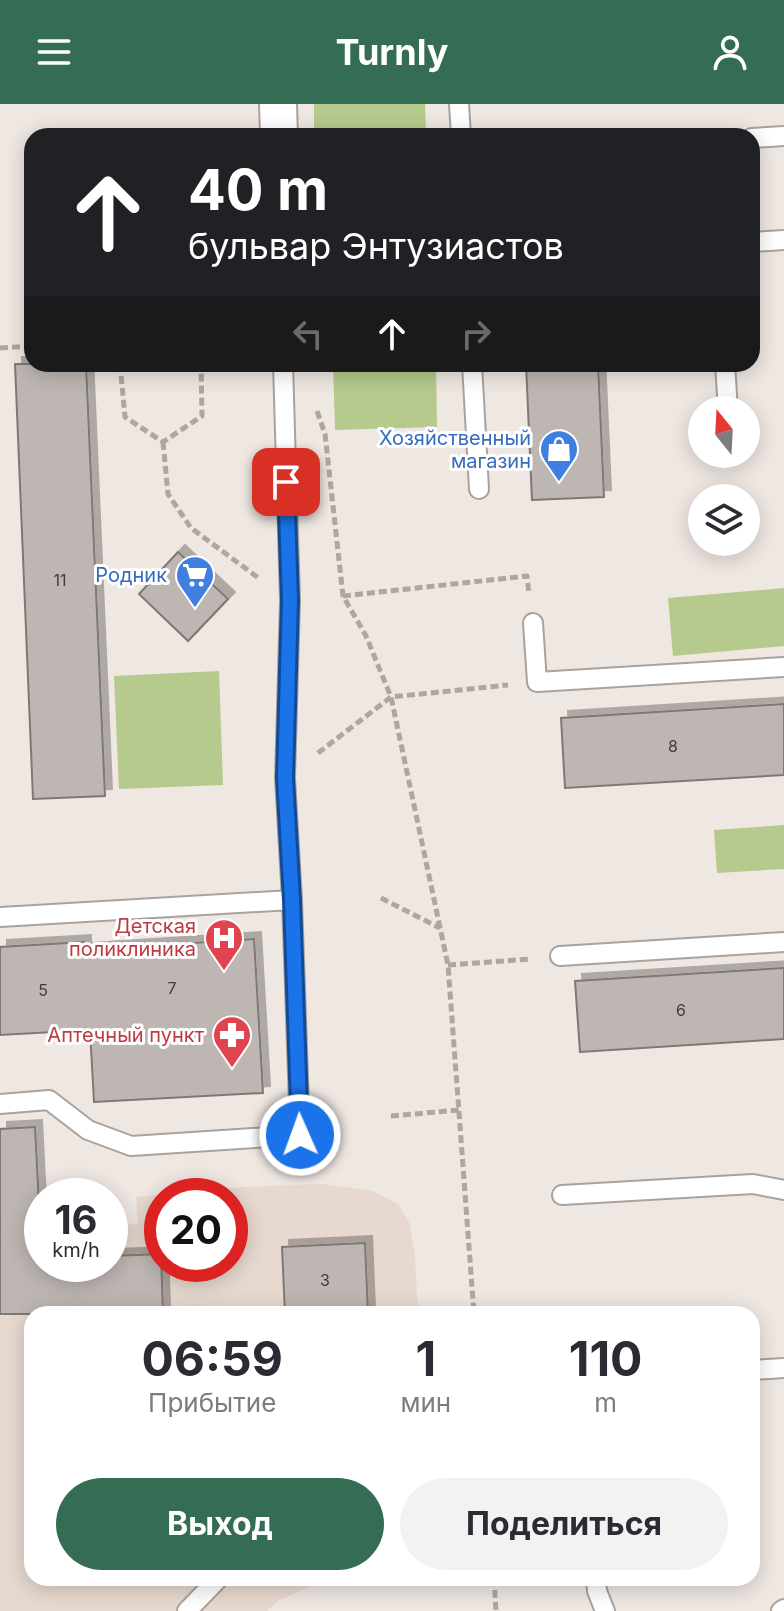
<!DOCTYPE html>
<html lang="ru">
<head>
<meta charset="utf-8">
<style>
	:root { --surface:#fff; --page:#f2f2f3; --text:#2b2b33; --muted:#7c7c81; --accent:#346c54 }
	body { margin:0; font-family:Inter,sans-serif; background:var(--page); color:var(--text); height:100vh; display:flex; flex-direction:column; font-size:30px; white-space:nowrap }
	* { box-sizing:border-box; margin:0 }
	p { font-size:26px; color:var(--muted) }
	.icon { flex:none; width:44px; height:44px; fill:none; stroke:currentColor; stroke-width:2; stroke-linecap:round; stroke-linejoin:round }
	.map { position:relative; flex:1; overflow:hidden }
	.side { position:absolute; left:24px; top:1202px; width:736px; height:280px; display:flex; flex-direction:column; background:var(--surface); border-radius:24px; box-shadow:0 4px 20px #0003 }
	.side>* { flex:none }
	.banner { position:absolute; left:24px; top:24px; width:736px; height:244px; border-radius:24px; box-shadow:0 4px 20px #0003; background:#202124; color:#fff; overflow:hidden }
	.needle { width:52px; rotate:342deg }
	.fabs { position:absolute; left:688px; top:292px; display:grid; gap:16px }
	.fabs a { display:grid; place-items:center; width:72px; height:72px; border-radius:50%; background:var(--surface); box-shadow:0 4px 20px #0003; font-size:40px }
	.speed { position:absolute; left:24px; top:1074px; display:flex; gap:16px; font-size:40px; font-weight:700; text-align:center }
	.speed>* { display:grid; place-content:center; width:104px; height:104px; border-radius:50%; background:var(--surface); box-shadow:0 4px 20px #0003; line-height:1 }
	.speed small { font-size:20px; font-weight:400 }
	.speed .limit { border:12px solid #d22; background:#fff; color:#111 }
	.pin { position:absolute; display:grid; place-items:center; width:68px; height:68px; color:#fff; margin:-34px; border-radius:16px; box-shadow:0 4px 12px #0006 }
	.me { position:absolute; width:88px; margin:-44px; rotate:358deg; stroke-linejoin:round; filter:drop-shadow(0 0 6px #0008) }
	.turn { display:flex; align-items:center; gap:28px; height:168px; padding:0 32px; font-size:36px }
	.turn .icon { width:104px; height:104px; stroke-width:2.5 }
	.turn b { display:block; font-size:56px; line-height:68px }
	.lanes { display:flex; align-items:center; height:76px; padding:0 32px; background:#0003; justify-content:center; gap:40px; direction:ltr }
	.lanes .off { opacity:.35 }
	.eta { display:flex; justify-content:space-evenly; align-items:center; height:136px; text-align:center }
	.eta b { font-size:48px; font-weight:700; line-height:56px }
	.cta { display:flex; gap:16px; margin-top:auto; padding:16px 32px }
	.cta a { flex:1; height:92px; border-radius:48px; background:var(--accent); color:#fff; font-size:32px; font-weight:700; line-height:92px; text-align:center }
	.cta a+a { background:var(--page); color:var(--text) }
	header { display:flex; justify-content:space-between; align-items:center; height:104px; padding:0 32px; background:var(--accent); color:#fff; font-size:36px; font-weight:700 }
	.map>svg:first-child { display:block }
	.built { fill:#e7d9cf; fill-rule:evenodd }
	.green { fill:#b6ca8d }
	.building { fill:#beb6b2; stroke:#7f7874; stroke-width:2; filter:url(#shadow) }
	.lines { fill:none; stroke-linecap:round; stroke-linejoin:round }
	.lane-casing { stroke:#a9a29d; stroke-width:22 }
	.street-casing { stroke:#a9a29d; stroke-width:40 }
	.path { stroke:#ada6a2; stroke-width:5; stroke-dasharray:8 4; stroke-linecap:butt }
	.lane { stroke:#fff; stroke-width:18 }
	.street { stroke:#fff; stroke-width:36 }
	.route-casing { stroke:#114b97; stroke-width:20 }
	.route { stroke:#1a73e8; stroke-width:14 }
	.labels { text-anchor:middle; stroke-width:6; stroke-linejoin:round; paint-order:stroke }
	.number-label { font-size:16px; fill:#423d3b }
	.shop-label { font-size:20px; fill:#366cbe; stroke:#fff; text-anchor:end }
	.health-label { font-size:20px; fill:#be3a42; stroke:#fff; text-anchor:end }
</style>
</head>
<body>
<header><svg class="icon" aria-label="menu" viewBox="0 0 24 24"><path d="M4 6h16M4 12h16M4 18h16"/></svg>Turnly<svg class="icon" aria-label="person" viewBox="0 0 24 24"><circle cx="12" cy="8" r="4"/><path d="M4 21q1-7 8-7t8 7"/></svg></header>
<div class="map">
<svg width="784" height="1507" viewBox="0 0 784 1507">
	<defs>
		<filter id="shadow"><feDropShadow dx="7" dy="-7" stdDeviation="0" flood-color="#0004"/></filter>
	</defs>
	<rect width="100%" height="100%" fill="#efe7e2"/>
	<path class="built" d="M0,1025L40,1127H42V1160H110V1122L138,1120L136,1093L241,1083L323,1080L373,1087L398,1100L409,1118L415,1152L418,1210H32V1474H429V1476L313,1481L278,1497L267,1507H0ZM162,1092H230V1160H162Z"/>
	<g class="green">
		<path d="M314,0H425L426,32H314Z"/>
		<path d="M333,260H436L437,323L335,326Z"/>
		<path d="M784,484V542L673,552L668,494Z"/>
		<path d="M219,567L223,681L119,685L114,572Z"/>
		<path d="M784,721V765L717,769L714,726Z"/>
	</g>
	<g class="building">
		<path d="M15,260H86L105,692L33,695Z"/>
		<path d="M526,260H598L604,393L532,396Z"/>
		<path d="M178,448L228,495L188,537L139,490Z"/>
		<path d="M784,600V671L565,684L561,614Z"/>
		<path d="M254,835L263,989L94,998L90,926L0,931V843L84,838V846Z"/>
		<path d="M784,864V935L580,948L575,877Z"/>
		<path d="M35,1023L42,1160H110V1152L161,1150L163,1210H0V1025Z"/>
		<path d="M365,1139L368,1210H285L282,1143Z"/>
	</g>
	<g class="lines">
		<g class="lane-casing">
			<g id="lane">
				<path d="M459,0L461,32"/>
				<path d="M752,34L784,32"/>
				<path d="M752,138L784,136"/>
				<path d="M283,260L290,496L285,674L292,796"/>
				<path d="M472,260L479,385"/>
				<path d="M725,260L728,306"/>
				<path d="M533,519L537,578L784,563"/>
				<path d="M0,813L292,796L300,1031L131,1042L88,1026L49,996L0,1000"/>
				<path d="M560,852L784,838"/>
				<path d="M562,1091L753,1080L784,1086"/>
				<path d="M752,1266L784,1264"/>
				<path d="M596,1474L597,1487L605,1507"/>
				<path d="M187,1507L219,1474"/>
				<path d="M781,1507L784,1505"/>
			</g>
		</g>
		<g class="street-casing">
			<path id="street" d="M278,0L279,32"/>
		</g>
		<g class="path">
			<path d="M0,244L32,242"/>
			<path d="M120,260L125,313L163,338L202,312L201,260"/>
			<path d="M317,307L325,330L343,492L366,532L391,593L448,861L474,1210"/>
			<path d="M163,338L168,390L191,424L260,475"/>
			<path d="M343,492L527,472L529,490"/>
			<path d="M318,649L391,593L508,581"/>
			<path d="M381,794L440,824"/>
			<path d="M448,861L531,855"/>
			<path d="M391,1012L459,1006"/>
			<path d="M494,1474L496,1507"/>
		</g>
		<use href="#lane" class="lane"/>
		<use href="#street" class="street"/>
	</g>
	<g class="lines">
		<g class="route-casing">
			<path id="route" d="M286,378L290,496L285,674L292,796L300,1031"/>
		</g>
		<use href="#route" class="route"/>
	</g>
	<defs>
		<g id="shop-pin" transform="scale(2)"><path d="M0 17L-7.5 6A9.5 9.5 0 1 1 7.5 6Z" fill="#3f7fe0" stroke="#fff"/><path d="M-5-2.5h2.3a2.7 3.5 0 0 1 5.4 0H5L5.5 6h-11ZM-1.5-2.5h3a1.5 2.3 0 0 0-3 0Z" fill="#fff"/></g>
		<g id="supermarket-pin" transform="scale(2)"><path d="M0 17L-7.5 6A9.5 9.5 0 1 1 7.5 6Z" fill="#3f7fe0" stroke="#fff"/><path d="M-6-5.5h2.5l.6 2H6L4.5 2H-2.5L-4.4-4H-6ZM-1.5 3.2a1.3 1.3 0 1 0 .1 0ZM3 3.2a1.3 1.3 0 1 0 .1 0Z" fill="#fff"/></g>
		<g id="hospital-pin" transform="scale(2)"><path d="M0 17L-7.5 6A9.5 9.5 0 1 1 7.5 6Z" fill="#e0444e" stroke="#fff"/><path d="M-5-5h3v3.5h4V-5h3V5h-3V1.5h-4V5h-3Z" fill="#fff"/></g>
		<g id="pharmacy-pin" transform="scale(2)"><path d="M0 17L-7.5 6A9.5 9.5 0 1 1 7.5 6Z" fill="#e0444e" stroke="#fff"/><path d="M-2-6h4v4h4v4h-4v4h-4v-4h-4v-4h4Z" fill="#fff"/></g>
	</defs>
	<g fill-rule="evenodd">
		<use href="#shop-pin" x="559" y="345"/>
		<use href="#supermarket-pin" x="195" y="471"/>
		<use href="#hospital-pin" x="224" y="834"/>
		<use href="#pharmacy-pin" x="232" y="931"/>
	</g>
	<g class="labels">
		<g class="number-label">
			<text x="60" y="482">11</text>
			<text x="673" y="648">8</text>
			<text x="172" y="890">7</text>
			<text x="43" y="892">5</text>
			<text x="681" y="912">6</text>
			<text x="325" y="1182">3</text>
		</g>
		<g class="shop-label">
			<text x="531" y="341">Хозяйственный<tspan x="531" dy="23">магазин</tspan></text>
			<text x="167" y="478">Родник</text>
		</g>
		<g class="health-label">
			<text x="196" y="829">Детская<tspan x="196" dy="23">поликлиника</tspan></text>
			<text x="204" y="938">Аптечный пункт</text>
		</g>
	</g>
</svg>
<div class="fabs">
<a><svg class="needle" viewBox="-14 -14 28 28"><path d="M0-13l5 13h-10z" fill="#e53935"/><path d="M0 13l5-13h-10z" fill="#7c7c81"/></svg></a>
<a><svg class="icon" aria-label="layers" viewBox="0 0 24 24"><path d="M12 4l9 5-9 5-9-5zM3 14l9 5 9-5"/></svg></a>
</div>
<div class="speed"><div>16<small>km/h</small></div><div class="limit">20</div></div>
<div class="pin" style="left:286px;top:378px;background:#d93025"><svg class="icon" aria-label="arrive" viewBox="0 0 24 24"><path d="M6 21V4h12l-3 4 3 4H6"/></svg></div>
<svg class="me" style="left:300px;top:1031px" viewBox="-20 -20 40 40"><circle r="17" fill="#1a73e8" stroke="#fff" stroke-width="3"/><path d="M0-11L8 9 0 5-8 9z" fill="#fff"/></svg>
<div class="banner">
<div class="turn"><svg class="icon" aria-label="ahead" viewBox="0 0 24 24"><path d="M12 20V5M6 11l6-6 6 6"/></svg><div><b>40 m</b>бульвар Энтузиастов</div></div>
<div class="lanes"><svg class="icon off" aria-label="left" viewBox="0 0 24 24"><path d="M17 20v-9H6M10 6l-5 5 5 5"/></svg><svg class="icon" aria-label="ahead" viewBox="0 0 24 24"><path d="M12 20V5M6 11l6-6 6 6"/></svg><svg class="icon off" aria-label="right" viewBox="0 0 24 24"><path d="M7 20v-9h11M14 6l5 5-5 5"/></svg></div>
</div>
<section class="side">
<div class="eta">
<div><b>06:59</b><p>Прибытие</p></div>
<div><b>1</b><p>мин</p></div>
<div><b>110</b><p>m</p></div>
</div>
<div class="cta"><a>Выход</a><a>Поделиться</a></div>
</section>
</div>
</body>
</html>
